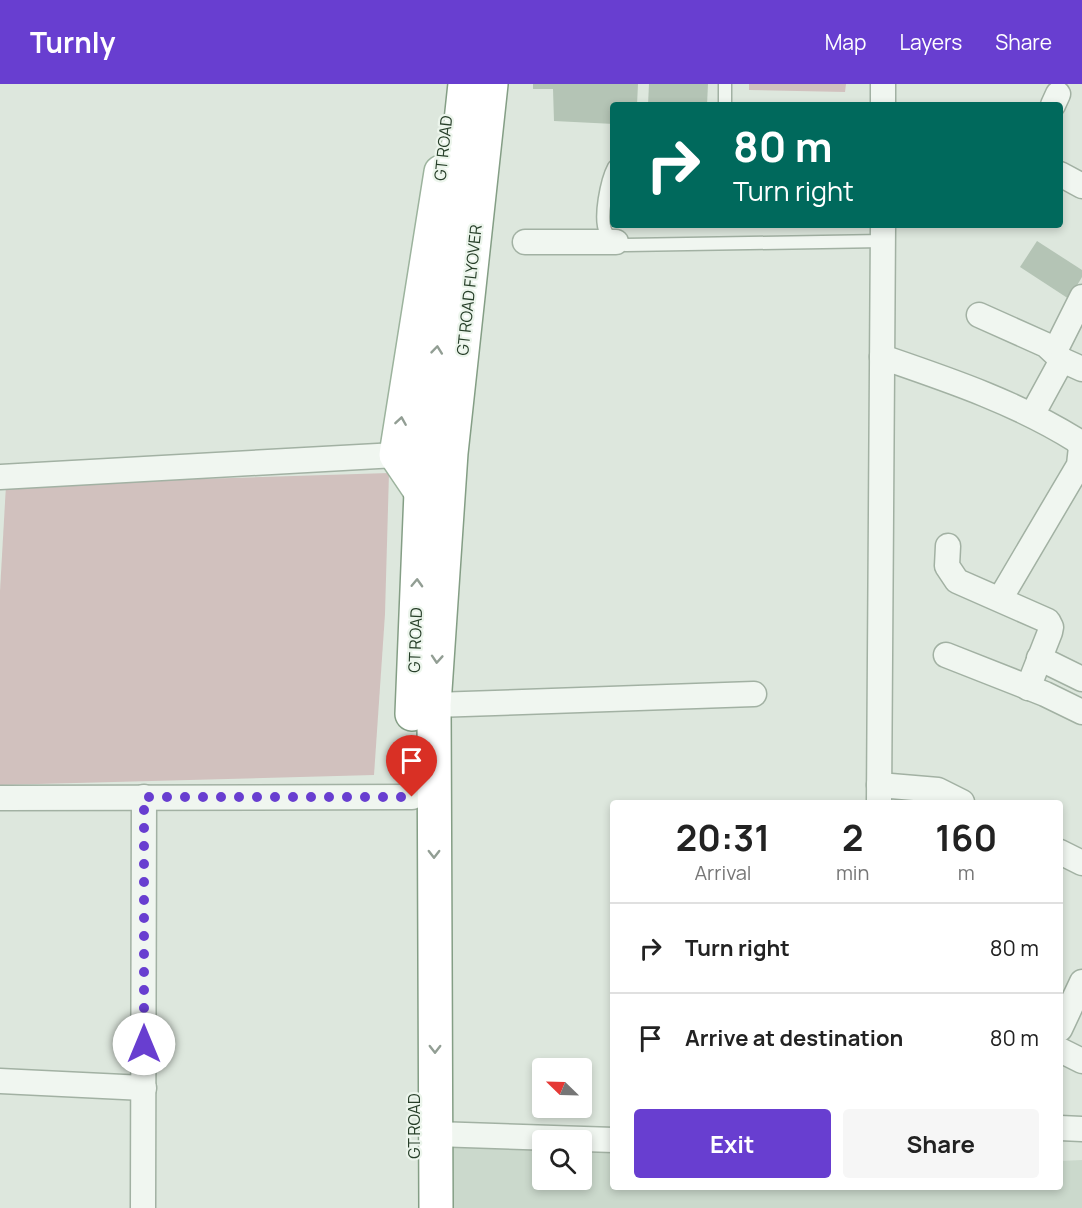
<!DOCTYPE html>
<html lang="en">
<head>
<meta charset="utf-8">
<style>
	:root { --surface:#fff; --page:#f6f6f6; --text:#222; --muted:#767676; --line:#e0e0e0; --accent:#683ed0 }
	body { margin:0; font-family:Manrope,sans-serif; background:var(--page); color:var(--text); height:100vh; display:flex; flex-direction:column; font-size:22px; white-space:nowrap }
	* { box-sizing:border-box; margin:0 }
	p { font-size:20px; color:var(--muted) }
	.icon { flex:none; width:33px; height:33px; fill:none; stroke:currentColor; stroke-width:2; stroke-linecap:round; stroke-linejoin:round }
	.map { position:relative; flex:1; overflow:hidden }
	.details { position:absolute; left:610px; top:716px; width:453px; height:390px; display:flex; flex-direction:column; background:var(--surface); border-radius:6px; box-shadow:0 3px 9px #0003 }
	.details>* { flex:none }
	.guide { position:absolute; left:610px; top:18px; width:453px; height:126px; border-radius:6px; box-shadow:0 3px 9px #0003; background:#00695c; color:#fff; overflow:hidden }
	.needle { width:39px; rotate:293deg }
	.buttons { position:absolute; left:532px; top:974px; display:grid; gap:12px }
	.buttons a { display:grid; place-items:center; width:60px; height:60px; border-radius:6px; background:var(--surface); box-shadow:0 3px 9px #0003; font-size:30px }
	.pin { position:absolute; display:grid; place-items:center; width:51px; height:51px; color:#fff; margin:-62px -26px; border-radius:50% 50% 50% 0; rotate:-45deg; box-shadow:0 0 6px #0007 }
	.pin .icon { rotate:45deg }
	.me { position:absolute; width:66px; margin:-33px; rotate:0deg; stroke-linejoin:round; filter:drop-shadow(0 0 4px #0008) }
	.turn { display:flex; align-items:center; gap:21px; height:126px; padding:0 24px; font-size:27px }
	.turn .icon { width:78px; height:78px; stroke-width:2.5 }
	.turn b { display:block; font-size:42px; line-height:51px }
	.eta { display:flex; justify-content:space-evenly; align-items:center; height:102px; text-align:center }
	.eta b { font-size:36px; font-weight:700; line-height:42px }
	.primary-button { display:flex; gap:12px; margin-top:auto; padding:12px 24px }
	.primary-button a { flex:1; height:69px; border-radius:6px; background:var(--accent); color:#fff; font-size:24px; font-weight:700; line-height:69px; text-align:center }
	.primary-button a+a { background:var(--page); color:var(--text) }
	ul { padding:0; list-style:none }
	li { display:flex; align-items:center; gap:18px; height:90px; padding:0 24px; border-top:2px solid var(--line) }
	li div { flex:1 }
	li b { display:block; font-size:22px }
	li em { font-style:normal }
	header { display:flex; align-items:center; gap:36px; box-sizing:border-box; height:84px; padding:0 30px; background:var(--accent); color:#fff }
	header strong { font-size:28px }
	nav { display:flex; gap:33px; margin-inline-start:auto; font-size:21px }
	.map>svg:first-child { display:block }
	.built { fill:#cbd9cc }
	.green { fill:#d1c1be }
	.building { fill:#b4c4b5 }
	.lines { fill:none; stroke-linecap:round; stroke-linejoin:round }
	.lane-casing { stroke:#a2b1a3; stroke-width:15 }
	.street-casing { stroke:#a2b1a3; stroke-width:27 }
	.primary-casing { stroke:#9cb39d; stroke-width:36 }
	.highway-casing { stroke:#849e85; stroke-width:36 }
	.lane { stroke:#f0f6f0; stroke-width:12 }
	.street { stroke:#f0f6f0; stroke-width:24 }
	.primary { stroke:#fff; stroke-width:33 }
	.highway { stroke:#fff; stroke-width:33 }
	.oneway { stroke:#929e94 }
	.route { stroke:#683ed0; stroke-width:10; stroke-dasharray:0 18 }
	.labels { text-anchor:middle; stroke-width:4.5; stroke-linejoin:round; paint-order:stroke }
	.street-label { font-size:16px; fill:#263e28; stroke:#ecf5ec }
</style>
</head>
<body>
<header>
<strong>Turnly</strong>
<nav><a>Map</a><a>Layers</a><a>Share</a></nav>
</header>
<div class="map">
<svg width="1082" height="1124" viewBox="0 0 1082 1124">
	<rect width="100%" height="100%" fill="#dde7dd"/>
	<path class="built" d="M447,1062L543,1066V1095H582V1068L613,1069L614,1102H1060L1061,1077L1082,1076V1124H446Z"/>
	<g class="green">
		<path d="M749,0H846L845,8L749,6Z"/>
		<path d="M389,389L385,530L374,691L0,701V507L6,401Z"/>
	</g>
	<g class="building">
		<path d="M533,0H638L637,21H614V40L554,37L553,5H533Z"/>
		<path d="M649,0H708L707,21H648Z"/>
		<path d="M1037,157L1082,186V193L1069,215L1020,183Z"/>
	</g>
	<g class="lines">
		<g class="lane-casing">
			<g id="lane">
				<path d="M725,0V21"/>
				<path d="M614,83C607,96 599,135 606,148C610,156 619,159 626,161L883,157"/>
			</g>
		</g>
		<g class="street-casing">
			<g id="street">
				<path d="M883,21V0"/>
				<path d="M1053,21L1058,10"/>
				<path d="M1060,90L1082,102"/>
				<path d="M525,158H616"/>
				<path d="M979,231L1046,261L1062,276L1032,331"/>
				<path d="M1055,267L1082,213"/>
				<path d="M882,273C949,296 1015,318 1076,356L1081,363L1079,381L1000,515"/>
				<path d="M1062,276L1082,285"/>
				<path d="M0,393L396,371"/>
				<path d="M948,462L947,482L957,497L1048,537L1051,543L1050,548L1028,604"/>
				<path d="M946,571L1045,610L1082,628"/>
				<path d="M1039,574L1082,595"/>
				<path d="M434,621L754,610"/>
				<path d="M879,701L938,706L962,718"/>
				<path d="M0,714L412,713"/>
				<path d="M879,718L883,141"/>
				<path d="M1060,768L1082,779"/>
				<path d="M1060,945L1082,898"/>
				<path d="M1060,966L1082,977"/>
				<path d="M0,997L144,1004"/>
				<path d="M1060,1044L1082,1045"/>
				<path d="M435,1050L614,1056"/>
				<path d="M143,1124L144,713"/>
			</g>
		</g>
		<g class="primary-casing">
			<path id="primary" d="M421,408L396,371L441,88"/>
		</g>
		<g class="highway-casing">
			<g id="highway">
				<path d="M412,630L421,408L465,0"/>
				<path d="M436,1124L434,621L451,369L491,0"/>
			</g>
		</g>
		<use href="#lane" class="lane"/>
		<use href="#street" class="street"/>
		<use href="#primary" class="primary"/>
		<use href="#highway" class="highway"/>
	</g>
	<defs><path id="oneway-chevron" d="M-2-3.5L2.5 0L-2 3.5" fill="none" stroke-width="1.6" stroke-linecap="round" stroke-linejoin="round" transform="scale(1.5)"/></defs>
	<g class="oneway">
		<use href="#oneway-chevron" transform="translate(437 266) rotate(-84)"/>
		<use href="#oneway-chevron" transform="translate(401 337) rotate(-81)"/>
		<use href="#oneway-chevron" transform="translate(417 499) rotate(-88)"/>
		<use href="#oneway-chevron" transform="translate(437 575) rotate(94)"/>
		<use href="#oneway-chevron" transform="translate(434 770) rotate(90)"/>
		<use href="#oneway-chevron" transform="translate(435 965) rotate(90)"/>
	</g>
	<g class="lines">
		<path class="route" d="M144,960V713H412"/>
	</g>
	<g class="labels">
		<g class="street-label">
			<text transform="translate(443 64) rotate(-84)" y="6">GT ROAD</text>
			<text transform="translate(469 206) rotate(-84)" y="6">GT ROAD FLYOVER</text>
			<text transform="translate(415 556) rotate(-88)" y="6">GT ROAD</text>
			<text transform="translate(414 1042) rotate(-90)" y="6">GT ROAD</text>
		</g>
	</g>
</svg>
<div class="buttons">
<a><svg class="needle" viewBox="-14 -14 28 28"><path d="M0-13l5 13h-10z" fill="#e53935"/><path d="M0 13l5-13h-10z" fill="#767676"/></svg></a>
<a><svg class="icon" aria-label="search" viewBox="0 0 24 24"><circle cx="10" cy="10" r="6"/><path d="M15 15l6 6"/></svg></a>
</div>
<div class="pin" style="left:412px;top:713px;background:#d93025"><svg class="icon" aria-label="arrive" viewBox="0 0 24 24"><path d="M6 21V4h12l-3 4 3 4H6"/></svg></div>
<svg class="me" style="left:144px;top:960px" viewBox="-20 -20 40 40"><circle r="19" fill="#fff"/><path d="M0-13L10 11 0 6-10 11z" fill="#683ed0"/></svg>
<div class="guide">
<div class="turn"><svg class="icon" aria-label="right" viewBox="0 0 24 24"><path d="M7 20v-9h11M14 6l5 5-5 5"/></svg><div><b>80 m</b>Turn right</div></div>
</div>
<section class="details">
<div class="eta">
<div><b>20:31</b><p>Arrival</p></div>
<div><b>2</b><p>min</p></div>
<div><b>160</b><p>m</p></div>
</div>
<ul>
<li><svg class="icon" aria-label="right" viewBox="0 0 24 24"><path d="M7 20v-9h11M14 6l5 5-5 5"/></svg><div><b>Turn right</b></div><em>80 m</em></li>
<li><svg class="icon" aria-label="arrive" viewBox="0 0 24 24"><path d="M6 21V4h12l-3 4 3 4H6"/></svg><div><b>Arrive at destination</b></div><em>80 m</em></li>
</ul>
<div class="primary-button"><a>Exit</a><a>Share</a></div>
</section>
</div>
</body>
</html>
